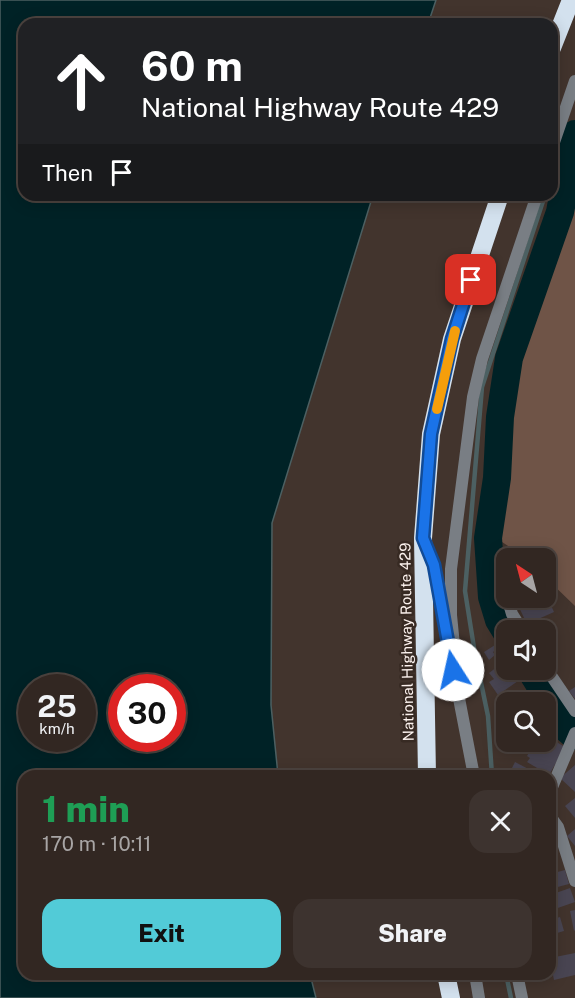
<!DOCTYPE html>
<html lang="en">
<head>
<meta charset="utf-8">
<style>
	:root { --surface:#322722; --page:#3d332f; --text:#f1f3f6; --muted:#a8a5a5; --line:#4d4440; --accent:#52cbd7 }
	body { margin:0; font-family:"Public Sans",sans-serif; background:var(--page); color:var(--text); height:100vh; display:flex; flex-direction:column; font-size:22px; white-space:nowrap }
	* { box-sizing:border-box; margin:0 }
	p { font-size:20px; color:var(--muted) }
	.icon { flex:none; width:33px; height:33px; fill:none; stroke:currentColor; stroke-width:2; stroke-linecap:round; stroke-linejoin:round }
	.map { position:relative; flex:1; overflow:hidden }
	.sheet { position:absolute; left:18px; top:770px; width:538px; height:210px; display:flex; flex-direction:column; background:var(--surface); border-radius:18px; box-shadow:0 3px 15px #0003,0 0 0 2px var(--line) }
	.sheet>* { flex:none }
	.hud { position:absolute; left:18px; top:18px; width:540px; height:183px; border-radius:18px; box-shadow:0 3px 15px #0003,0 0 0 2px var(--line); background:#202124; color:#fff; overflow:hidden }
	.needle { width:39px; rotate:324deg }
	.tools { position:absolute; left:496px; top:548px; display:grid; gap:12px }
	.tools a { display:grid; place-items:center; width:60px; height:60px; border-radius:12px; background:var(--surface); box-shadow:0 3px 15px #0003,0 0 0 2px var(--line); font-size:30px }
	.speed { position:absolute; left:18px; top:674px; display:flex; gap:12px; font-size:30px; font-weight:700; text-align:center }
	.speed>* { display:grid; place-content:center; width:78px; height:78px; border-radius:50%; background:var(--surface); box-shadow:0 3px 15px #0003,0 0 0 2px var(--line); line-height:1 }
	.speed small { font-size:15px; font-weight:400 }
	.speed .limit { border:9px solid #d22; background:#fff; color:#111 }
	.pin { position:absolute; display:grid; place-items:center; width:51px; height:51px; color:#fff; margin:-26px; border-radius:12px; box-shadow:0 3px 9px #0006 }
	.me { position:absolute; width:66px; margin:-33px; rotate:350deg; stroke-linejoin:round; filter:drop-shadow(0 0 4px #0008) }
	.turn { display:flex; align-items:center; gap:21px; height:126px; padding:0 24px; font-size:27px }
	.turn .icon { width:78px; height:78px; stroke-width:2.5 }
	.turn b { display:block; font-size:42px; line-height:51px }
	.then { display:flex; align-items:center; height:57px; padding:0 24px; background:#0003; gap:12px; font-size:22px }
	.round { display:grid; place-items:center; flex:none; width:63px; height:63px; border-radius:18px; background:var(--page) }
	.head { display:flex; align-items:center; justify-content:space-between; height:102px; padding:0 24px }
	h1 { font-size:36px; font-weight:800; line-height:45px; color:#1e9e55 }
	.primary-button { display:flex; gap:12px; margin-top:auto; padding:12px 24px }
	.primary-button a { flex:1; height:69px; border-radius:18px; background:var(--accent); color:#111; font-size:24px; font-weight:800; line-height:69px; text-align:center }
	.primary-button a+a { background:var(--page); color:var(--text) }
	.map>svg:first-child { display:block }
	.green { fill:#6f5447 }
	.water { fill:#002226; stroke:#4c6062; stroke-width:1.5; fill-rule:evenodd }
	.lines { fill:none; stroke-linecap:round; stroke-linejoin:round }
	.stream { stroke:#4c6062; stroke-width:4.5 }
	.river { stroke:#002226; stroke-width:28 }
	.building { fill:#494552 }
	.street { stroke:#797e84; stroke-width:12 }
	.highway { stroke:#d3e1ee; stroke-width:18 }
	.route-casing { stroke:#114b97; stroke-width:15 }
	.route { stroke:#1a73e8; stroke-width:10 }
	.slow { stroke:#f59e0b; stroke-width:10 }
	.labels { text-anchor:middle; stroke-width:5; stroke-linejoin:round; paint-order:stroke }
	.street-label { font-size:15px; fill:#fcf2ee; stroke:#372a23 }
</style>
</head>
<body>
<div class="map">
<svg width="575" height="998" viewBox="0 0 575 998">
	<rect width="100%" height="100%" fill="#42342d"/>
	<path class="green" d="M575,202V606L546,578V558H526L499,540L516,356Z"/>
	<path class="water" d="M0,0H436L428,24H24V195H373L272,523L271,705L278,775L24,776V974H310L316,998H0ZM32,687H82V738H32ZM122,687H172V738H122Z"/>
	<g class="lines">
		<g class="stream">
			<path d="M492,776L488,716L475,654L465,591L482,387L545,195"/>
			<path d="M506,974L511,998"/>
		</g>
		<g class="river">
			<path d="M507,633L499,620L492,597L488,538L497,478L500,417L509,358L560,212L575,134"/>
			<path d="M530,669L567,729L575,736"/>
		</g>
	</g>
	<g class="building">
		<path d="M524,597H547L554,612L527,624L516,601Z"/>
		<path d="M495,645L497,649L493,652L495,655L489,660L484,652Z"/>
		<path d="M502,658L507,669L518,681L498,695L489,682L494,679L489,673L497,667L494,663Z"/>
		<path d="M575,687V699L569,691Z"/>
		<path d="M546,736L565,747L549,775L527,762L530,758L527,756L536,741H546Z"/>
		<path d="M515,762L542,776H508Z"/>
		<path d="M575,765V792L560,778Z"/>
		<path d="M575,798V818L565,806Z"/>
		<path d="M575,829V846L567,836Z"/>
		<path d="M565,870L569,884L550,889V874Z"/>
		<path d="M570,888L575,902L552,910L550,895Z"/>
		<path d="M575,910V930L574,931L570,911Z"/>
		<path d="M560,917L564,931L550,935V920Z"/>
		<path d="M575,953V975L554,980L553,975L527,982L525,974H553L550,958Z"/>
	</g>
	<g class="lines">
		<g class="street">
			<path d="M552,148L575,81"/>
			<path d="M427,548L434,565L445,627"/>
			<path d="M507,583V591"/>
			<path d="M507,597L512,614L522,630"/>
			<path d="M546,668L575,711"/>
			<path d="M457,688L474,776"/>
			<path d="M459,696L451,615V569L473,397L482,359L537,195"/>
			<path d="M550,792L575,733"/>
			<path d="M550,816L558,827L575,881"/>
			<path d="M475,974L479,998"/>
			<path d="M517,974L522,998"/>
		</g>
		<g class="highway">
			<path d="M552,48L571,0"/>
			<path d="M427,776L423,538L431,434L452,339L500,195"/>
			<path d="M446,974L451,998"/>
		</g>
	</g>
	<g class="lines">
		<g class="route-casing">
			<path id="route" d="M453,670L434,565L423,538L431,434L452,339L471,280"/>
		</g>
		<use href="#route" class="route"/>
		<path class="slow" d="M437,409L455,331"/>
	</g>
	<g class="labels">
		<g class="street-label">
			<text transform="translate(407 642) rotate(-91)" y="5">National Highway Route 429</text>
		</g>
	</g>
</svg>
<div class="tools">
<a><svg class="needle" viewBox="-14 -14 28 28"><path d="M0-13l5 13h-10z" fill="#e53935"/><path d="M0 13l5-13h-10z" fill="#a8a5a5"/></svg></a>
<a><svg class="icon" aria-label="sound" viewBox="0 0 24 24"><path d="M4 9h4l5-4v14l-5-4H4zM17 9q2 3 0 6"/></svg></a>
<a><svg class="icon" aria-label="search" viewBox="0 0 24 24"><circle cx="10" cy="10" r="6"/><path d="M15 15l6 6"/></svg></a>
</div>
<div class="speed"><div>25<small>km/h</small></div><div class="limit">30</div></div>
<div class="pin" style="left:471px;top:280px;background:#d93025"><svg class="icon" aria-label="arrive" viewBox="0 0 24 24"><path d="M6 21V4h12l-3 4 3 4H6"/></svg></div>
<svg class="me" style="left:453px;top:670px" viewBox="-20 -20 40 40"><circle r="19" fill="#fff"/><path d="M0-13L10 11 0 6-10 11z" fill="#1a73e8"/></svg>
<div class="hud">
<div class="turn"><svg class="icon" aria-label="ahead" viewBox="0 0 24 24"><path d="M12 20V5M6 11l6-6 6 6"/></svg><div><b>60 m</b>National Highway Route 429</div></div>
<div class="then">Then<svg class="icon" aria-label="arrive" viewBox="0 0 24 24"><path d="M6 21V4h12l-3 4 3 4H6"/></svg></div>
</div>
<section class="sheet">
<div class="head"><div><h1>1 min</h1><p>170 m · 10:11</p></div><a class="round"><svg class="icon" aria-label="close" viewBox="0 0 24 24"><path d="M6 6l12 12M18 6L6 18"/></svg></a></div>
<div class="primary-button"><a>Exit</a><a>Share</a></div>
</section>
</div>
</body>
</html>
